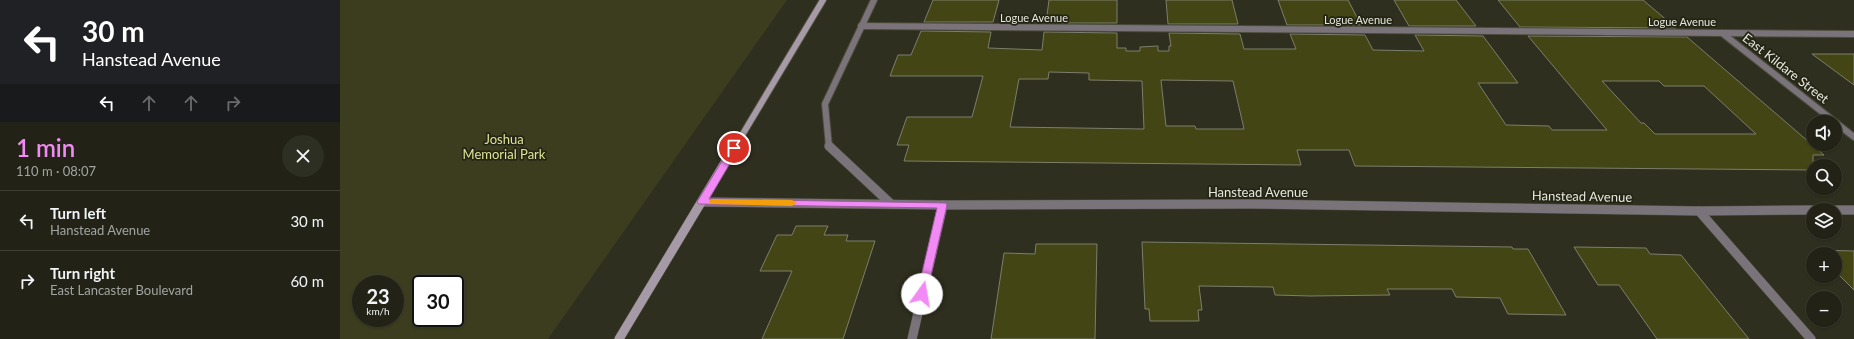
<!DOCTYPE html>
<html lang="en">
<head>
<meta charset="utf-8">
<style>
	:root { --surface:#222316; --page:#2e2f23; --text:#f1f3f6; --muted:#a2a4a1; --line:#3f4035; --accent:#f18af4 }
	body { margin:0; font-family:Lato,sans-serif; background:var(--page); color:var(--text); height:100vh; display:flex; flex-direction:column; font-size:15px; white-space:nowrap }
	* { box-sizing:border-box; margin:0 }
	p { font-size:13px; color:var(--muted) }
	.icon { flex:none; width:22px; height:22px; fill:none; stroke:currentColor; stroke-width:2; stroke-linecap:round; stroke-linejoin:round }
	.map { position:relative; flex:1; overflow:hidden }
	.side { display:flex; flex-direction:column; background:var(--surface); width:340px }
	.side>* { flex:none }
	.top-card { background:#202124; color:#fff; overflow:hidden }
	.tools { position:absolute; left:1466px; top:115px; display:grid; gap:8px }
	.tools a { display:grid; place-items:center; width:36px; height:36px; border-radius:50%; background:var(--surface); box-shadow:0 1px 3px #0004,0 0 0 1px var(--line); font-size:20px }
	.speed { position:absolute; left:12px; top:275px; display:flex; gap:8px; font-size:20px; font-weight:700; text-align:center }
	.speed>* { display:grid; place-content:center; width:52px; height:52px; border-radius:50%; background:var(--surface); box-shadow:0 1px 3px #0004,0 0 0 1px var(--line); line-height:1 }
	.speed small { font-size:10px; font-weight:400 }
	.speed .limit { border:2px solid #111; border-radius:6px; background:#fff; color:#111 }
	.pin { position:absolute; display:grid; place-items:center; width:34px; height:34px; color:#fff; margin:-17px; border:2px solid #fff; border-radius:50%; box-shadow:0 1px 4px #0007 }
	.me { position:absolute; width:44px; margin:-22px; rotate:13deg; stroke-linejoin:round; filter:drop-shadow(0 0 3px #0008) }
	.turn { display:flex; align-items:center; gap:14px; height:84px; padding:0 16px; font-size:18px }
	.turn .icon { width:52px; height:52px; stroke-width:2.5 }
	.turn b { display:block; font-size:28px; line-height:34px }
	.lanes { display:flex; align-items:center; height:38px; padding:0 16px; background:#0003; justify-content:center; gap:20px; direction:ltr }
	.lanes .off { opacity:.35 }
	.round { display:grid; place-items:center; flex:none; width:42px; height:42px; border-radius:21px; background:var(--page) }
	.headline { display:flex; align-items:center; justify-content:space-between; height:68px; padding:0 16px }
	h1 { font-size:24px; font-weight:600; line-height:30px; color:var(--accent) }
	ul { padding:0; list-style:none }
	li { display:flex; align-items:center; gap:12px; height:60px; padding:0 16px; border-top:1px solid var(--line) }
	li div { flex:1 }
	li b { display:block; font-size:15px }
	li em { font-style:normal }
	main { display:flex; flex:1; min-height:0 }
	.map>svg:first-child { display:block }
	.green { fill:#3b3d1e; fill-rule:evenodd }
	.building { fill:#434514; stroke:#7d7e6b; fill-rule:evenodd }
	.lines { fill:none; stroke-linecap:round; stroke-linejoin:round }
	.minor-far1-casing { stroke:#4b4c3c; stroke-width:8 }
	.minor-casing { stroke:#4b4c3c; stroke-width:10 }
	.secondary-far1-casing { stroke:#4b4c3c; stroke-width:8 }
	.secondary-casing { stroke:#4b4c3c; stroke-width:10 }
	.minor-far1 { stroke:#7a737a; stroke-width:6 }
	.minor { stroke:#7a737a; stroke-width:9 }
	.secondary-far1 { stroke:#a59aa5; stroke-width:6 }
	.secondary { stroke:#a59aa5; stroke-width:9 }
	.route { fill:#f18af4; stroke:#9d5a9f }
	.slow { fill:#f59e0b }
	.labels { text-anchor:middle; stroke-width:3.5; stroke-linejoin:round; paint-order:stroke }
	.far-street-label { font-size:11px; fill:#e6e7dc; stroke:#242514 }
	.street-label { font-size:13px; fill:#e6e7dc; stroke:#242514 }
	.park-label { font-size:13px; fill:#dee395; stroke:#242514 }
</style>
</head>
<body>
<main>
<section class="side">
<div class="top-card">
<div class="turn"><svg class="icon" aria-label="left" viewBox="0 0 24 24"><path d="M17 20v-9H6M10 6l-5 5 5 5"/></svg><div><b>30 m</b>Hanstead Avenue</div></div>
<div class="lanes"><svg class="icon" aria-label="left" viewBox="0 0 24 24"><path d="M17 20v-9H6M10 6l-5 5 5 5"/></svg><svg class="icon off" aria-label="ahead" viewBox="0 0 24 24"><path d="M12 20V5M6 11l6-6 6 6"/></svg><svg class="icon off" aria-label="ahead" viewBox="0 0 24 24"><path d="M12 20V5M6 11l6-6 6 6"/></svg><svg class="icon off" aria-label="right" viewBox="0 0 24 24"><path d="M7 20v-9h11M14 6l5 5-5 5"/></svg></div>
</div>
<div class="headline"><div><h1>1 min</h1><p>110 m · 08:07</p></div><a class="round"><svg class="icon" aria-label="close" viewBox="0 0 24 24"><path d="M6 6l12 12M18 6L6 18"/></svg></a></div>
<ul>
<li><svg class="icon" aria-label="left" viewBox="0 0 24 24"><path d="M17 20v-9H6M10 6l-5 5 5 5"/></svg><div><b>Turn left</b><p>Hanstead Avenue</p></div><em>30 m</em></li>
<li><svg class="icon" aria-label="right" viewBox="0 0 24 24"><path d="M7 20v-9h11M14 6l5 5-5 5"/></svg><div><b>Turn right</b><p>East Lancaster Boulevard</p></div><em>60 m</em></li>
</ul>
</section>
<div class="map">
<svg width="1514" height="339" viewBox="0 0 1514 339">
	<rect width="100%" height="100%" fill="#2e2f1e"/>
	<path class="green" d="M0,0H447L208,339H0ZM21,284H55V318H21ZM81,284H115V318H81Z"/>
	<g class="building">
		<path d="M593,0H659L653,22H584Z"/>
		<path d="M709,0H777V23H706Z"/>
		<path d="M826,0H892L898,24H828Z"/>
		<path d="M938,0H1008L1021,25H947Z"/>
		<path d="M1054,0H1116L1136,26H1069Z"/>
		<path d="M1158,0H1303L1336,28L1180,27Z"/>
		<path d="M581,31L651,32L648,48L702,50L704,32L777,33V48H786V51H800V47L818,46V51H829V46H831L829,33L900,34L904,49H956L950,34L1025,35L1033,50L1084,51L1075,35L1143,36L1178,83H1138L1166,125L1209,126L1212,130H1267L1188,36L1347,37L1484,155H1473V170L1015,166L1009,150H957L961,165L564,161L569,145H557L567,117H632L643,76H550L558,55H571ZM709,72L749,73V80L802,81L804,129L670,127L679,79H708ZM821,80L893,81L904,129H856L855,126H826ZM1262,81H1319L1324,86H1364L1416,134H1315L1304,123H1301Z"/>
		<path d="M1472,54H1514V85Z"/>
		<path d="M456,226H488L484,235H508L506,241H535L503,339H422L452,271H420L437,235H452Z"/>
		<path d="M802,242L1172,247L1173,249H1188L1226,315L1168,314L1160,298L1116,297L1112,289H1047L1050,295L970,296L935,295L933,287L859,286L862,310H858L859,321H810L809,309H805Z"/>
		<path d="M696,244H757L755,339H651L664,253L695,254Z"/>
		<path d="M1234,247L1306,248L1310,254L1341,255L1409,339H1317L1279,285H1258Z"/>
		<path d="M1475,250L1514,251V290L1495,271V254H1478Z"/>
	</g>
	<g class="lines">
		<g class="minor-far1-casing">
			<g id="minor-far1">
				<path d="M521,26L1514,34"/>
				<path d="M1382,33L1495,122"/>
				<path d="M1495,122L1514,137"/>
				<path d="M489,147L485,104L534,0"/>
			</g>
		</g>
		<g class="minor-casing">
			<g id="minor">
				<path d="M489,146L551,204"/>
				<path d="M362,202L603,205L911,204L1359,211L1473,210"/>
				<path d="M1495,210H1514"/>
				<path d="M1359,211L1471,339"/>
				<path d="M572,339L603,205"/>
			</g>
		</g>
		<g class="secondary-far1-casing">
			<path id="secondary-far1" d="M395,147L483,0"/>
		</g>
		<g class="secondary-casing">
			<path id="secondary" d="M279,339L395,146"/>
		</g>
		<use href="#minor-far1" class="minor-far1"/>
		<use href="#minor" class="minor"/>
		<use href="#secondary-far1" class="secondary-far1"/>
		<use href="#secondary" class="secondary"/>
	</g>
	<path class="route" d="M394,145L399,148L369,199L606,203L607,205L586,297H578L577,294L597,208L359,204L357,202L390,148Z"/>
	<path class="slow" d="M373,199L452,200L457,203L452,206L370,204L369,202L370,200Z"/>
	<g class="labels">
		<g class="far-street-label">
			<text x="694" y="22">Logue Avenue</text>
			<text x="1018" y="24">Logue Avenue</text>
			<text x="1342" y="26">Logue Avenue</text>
		</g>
		<g class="street-label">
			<text transform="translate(1446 68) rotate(38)" y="5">East Kildare Street</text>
			<text x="918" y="197">Hanstead Avenue</text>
			<text transform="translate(1242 196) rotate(1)" y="5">Hanstead Avenue</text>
		</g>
		<g class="park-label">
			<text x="164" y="144">Joshua<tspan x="164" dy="15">Memorial Park</tspan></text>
		</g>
	</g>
</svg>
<div class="tools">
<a><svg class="icon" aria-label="sound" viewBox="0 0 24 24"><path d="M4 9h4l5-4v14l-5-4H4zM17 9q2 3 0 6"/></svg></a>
<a><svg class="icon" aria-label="search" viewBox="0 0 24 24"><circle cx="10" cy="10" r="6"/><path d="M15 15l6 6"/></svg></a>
<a><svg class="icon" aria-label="layers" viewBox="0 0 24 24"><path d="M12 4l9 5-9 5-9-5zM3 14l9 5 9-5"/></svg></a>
<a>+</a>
<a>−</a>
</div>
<div class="speed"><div>23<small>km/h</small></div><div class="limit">30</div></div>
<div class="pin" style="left:394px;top:148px;background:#d93025"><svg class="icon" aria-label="arrive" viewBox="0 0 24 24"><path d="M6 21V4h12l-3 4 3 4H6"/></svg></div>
<svg class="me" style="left:582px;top:294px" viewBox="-20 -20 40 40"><circle r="19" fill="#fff"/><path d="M0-13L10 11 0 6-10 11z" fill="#f18af4"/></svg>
</div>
</main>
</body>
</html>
